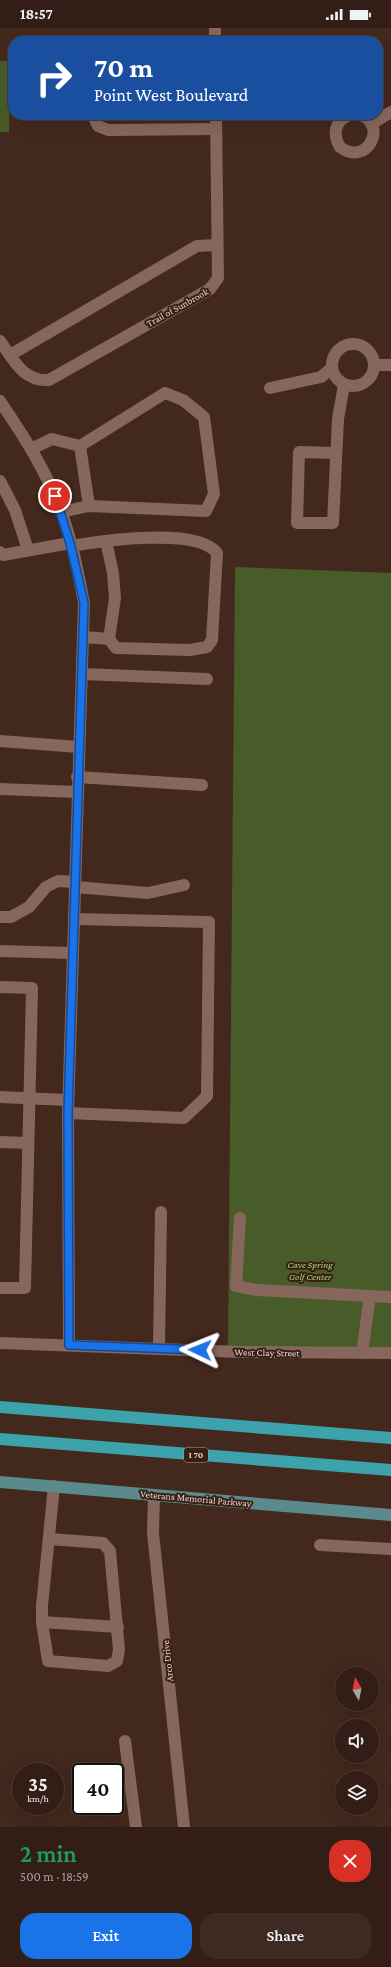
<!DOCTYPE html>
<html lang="en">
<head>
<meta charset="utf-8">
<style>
	:root { --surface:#321e16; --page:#3d2b23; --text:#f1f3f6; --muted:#a8a2a1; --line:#4d3c35; --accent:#1a73e8 }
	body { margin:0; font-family:"Crimson Pro",serif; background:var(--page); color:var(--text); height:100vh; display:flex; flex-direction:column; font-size:15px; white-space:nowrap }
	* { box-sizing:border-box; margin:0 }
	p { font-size:13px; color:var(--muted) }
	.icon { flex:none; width:22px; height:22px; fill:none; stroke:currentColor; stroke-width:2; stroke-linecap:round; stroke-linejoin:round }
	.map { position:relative; height:1799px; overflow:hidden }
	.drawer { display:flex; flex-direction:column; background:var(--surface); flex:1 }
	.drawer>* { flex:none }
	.guide { position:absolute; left:8px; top:8px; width:375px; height:84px; border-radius:16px; box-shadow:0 4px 16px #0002,0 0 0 1px var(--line); background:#1a4fa0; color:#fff; overflow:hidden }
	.needle { width:26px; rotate:351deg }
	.buttons { position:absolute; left:335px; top:1639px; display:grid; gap:8px }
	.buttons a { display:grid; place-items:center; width:44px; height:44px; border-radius:50%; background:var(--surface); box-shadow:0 4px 16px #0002,0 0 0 1px var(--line); font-size:20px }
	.speed { position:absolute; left:12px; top:1735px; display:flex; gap:8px; font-size:20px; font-weight:700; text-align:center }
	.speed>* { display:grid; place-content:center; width:52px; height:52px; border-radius:50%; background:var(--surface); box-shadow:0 4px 16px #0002,0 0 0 1px var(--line); line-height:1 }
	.speed small { font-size:10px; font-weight:400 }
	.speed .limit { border:2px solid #111; border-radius:6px; background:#fff; color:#111 }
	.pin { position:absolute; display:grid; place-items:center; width:34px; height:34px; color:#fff; margin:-17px; border:2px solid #fff; border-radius:50%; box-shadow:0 1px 4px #0007 }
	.me { position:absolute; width:44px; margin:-22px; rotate:272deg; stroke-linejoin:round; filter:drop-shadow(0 0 3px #0008) }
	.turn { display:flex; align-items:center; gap:14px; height:84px; padding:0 20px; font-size:18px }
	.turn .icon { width:52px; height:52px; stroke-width:2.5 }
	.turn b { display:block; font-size:28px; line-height:34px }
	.round { display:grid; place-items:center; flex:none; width:42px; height:42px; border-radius:16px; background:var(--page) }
	.headline { display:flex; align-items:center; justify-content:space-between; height:68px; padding:0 20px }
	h1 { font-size:24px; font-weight:600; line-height:30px; color:#1e9e55 }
	.cta { display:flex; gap:8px; margin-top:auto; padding:8px 20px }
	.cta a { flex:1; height:46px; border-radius:16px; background:var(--accent); color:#fff; font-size:16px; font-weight:600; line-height:46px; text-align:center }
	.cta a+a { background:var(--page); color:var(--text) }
	.status { display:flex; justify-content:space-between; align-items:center; height:28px; padding:0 20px; background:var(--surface); direction:ltr }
	.status svg { height:11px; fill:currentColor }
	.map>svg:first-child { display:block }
	.green { fill:#485c29 }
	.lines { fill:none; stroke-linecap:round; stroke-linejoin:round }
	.minor { stroke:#87675b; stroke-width:12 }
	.major { stroke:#5a8a8c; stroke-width:12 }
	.highway { stroke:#3ca2ac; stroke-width:12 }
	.route-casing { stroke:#114b97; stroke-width:10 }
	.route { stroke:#1a73e8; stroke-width:7 }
	.labels { text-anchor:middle; stroke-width:4; stroke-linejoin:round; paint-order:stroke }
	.shield { fill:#381e14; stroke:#b29d96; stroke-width:1 }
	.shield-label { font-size:9px; font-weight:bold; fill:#e6d4cd }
	.street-label { font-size:10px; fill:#e6d4cd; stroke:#381e14 }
	.park-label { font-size:10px; font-style:italic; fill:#add273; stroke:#381e14 }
</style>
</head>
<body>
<div class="status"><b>18:57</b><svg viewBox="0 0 49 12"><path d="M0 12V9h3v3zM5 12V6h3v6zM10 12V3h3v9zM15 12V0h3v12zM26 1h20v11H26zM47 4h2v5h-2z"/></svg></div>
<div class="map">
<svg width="391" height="1799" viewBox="0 0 391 1799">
	<rect width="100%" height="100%" fill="#43281d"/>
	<g class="green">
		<path d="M0,33H10L9,104H0Z"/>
		<path d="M235,539L391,545V1329L228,1323Z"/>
	</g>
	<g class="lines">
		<g class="minor">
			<path d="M215,0V13"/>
			<path d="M93,87L98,98L108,102L216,101"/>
			<path d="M349,87C335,93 332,106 340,119C368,140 388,95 360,87"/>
			<path d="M371,96L391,84"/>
			<path d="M0,313C13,331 23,354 49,352L210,261L218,250L216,87"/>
			<circle cx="353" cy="337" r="21"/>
			<path d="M10,327L197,218L217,217"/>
			<path d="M374,337H391"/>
			<path d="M270,360L321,349L332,340"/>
			<path d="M0,373C23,407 47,444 61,483C72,513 78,544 84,575L68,1085L69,1317"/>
			<path d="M80,418L89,478"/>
			<path d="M31,421L52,411L80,418L165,365L183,372L204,389L214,466L206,483L89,478L61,484"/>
			<path d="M335,425L299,424L297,495H333L338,391L344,357"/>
			<path d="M0,453L15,482L28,522"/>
			<path d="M106,513L113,545L115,570L109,611"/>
			<path d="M71,518C102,513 197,499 217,525L212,612L207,619L190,622L116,620L109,611L84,609"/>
			<path d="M0,524L3,527L70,515"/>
			<path d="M82,646L207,651"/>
			<path d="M0,713L78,719"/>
			<path d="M77,749L202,757"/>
			<path d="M0,761L77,764"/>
			<path d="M75,859L148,865L184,857"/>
			<path d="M0,889H11L29,879L46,859L58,853L75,854"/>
			<path d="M0,923L71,925"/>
			<path d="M0,959L32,960L25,1260H0"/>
			<path d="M0,1069L68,1072"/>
			<path d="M68,1085L184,1090L207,1068L209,894L74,891"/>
			<path d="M0,1114L28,1115"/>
			<path d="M240,1190L236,1258L257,1262L370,1268"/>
			<path d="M0,1315L240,1324L391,1325"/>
			<path d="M159,1320L161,1184"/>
			<path d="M362,1325L370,1268L391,1269"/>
			<path d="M154,1467L153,1505L184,1799"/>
			<path d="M49,1511L103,1515L110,1523L119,1622L117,1633L108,1638L48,1633L42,1594V1578L54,1458"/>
			<path d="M320,1517L391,1521"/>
			<path d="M42,1594L118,1599"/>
			<path d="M125,1713L136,1799"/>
		</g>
		<path class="major" d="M0,1454L391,1487"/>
		<g class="highway">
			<path d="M0,1379L391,1410"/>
			<path d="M0,1411L391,1442"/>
		</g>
	</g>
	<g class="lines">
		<g class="route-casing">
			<path id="route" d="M55,468L70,515L84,575L68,1085L69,1317L200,1322"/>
		</g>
		<use href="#route" class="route"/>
	</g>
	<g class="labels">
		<rect class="shield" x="184" y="1420" width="24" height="14" rx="3"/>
		<g class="shield-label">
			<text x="196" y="1430">I 70</text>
		</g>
		<g class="street-label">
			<text transform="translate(177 279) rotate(-29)" y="4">Trail of Sunbrook</text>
			<text transform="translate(267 1324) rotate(1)" y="4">West Clay Street</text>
			<text transform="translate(196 1470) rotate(5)" y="4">Veterans Memorial Parkway</text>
			<text transform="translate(167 1633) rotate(-96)" y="4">Arco Drive</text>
		</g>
		<g class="park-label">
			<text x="310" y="1240">Cave Spring<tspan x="310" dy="12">Golf Center</tspan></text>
		</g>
	</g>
</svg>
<div class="buttons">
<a><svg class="needle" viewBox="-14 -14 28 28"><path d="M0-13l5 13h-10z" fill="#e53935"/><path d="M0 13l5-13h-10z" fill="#a8a2a1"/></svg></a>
<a><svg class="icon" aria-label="sound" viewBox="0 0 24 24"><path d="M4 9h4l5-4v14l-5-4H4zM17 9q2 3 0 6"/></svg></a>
<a><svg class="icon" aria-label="layers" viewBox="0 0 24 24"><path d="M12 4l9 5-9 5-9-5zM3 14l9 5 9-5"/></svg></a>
</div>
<div class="speed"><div>35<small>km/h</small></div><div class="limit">40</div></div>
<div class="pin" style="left:55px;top:468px;background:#d93025"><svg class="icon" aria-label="arrive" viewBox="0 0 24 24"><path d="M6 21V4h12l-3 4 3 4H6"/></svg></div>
<svg class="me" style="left:200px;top:1322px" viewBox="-20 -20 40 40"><path d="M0-17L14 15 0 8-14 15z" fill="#1a73e8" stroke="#fff" stroke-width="4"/></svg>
<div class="guide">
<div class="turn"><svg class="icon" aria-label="right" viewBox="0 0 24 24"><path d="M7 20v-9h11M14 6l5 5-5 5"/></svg><div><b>70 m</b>Point West Boulevard</div></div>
</div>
</div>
<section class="drawer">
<div class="headline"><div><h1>2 min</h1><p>500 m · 18:59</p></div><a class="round" style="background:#d93025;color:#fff"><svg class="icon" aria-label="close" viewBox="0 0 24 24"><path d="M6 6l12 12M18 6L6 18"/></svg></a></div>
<div class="cta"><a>Exit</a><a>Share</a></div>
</section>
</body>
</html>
